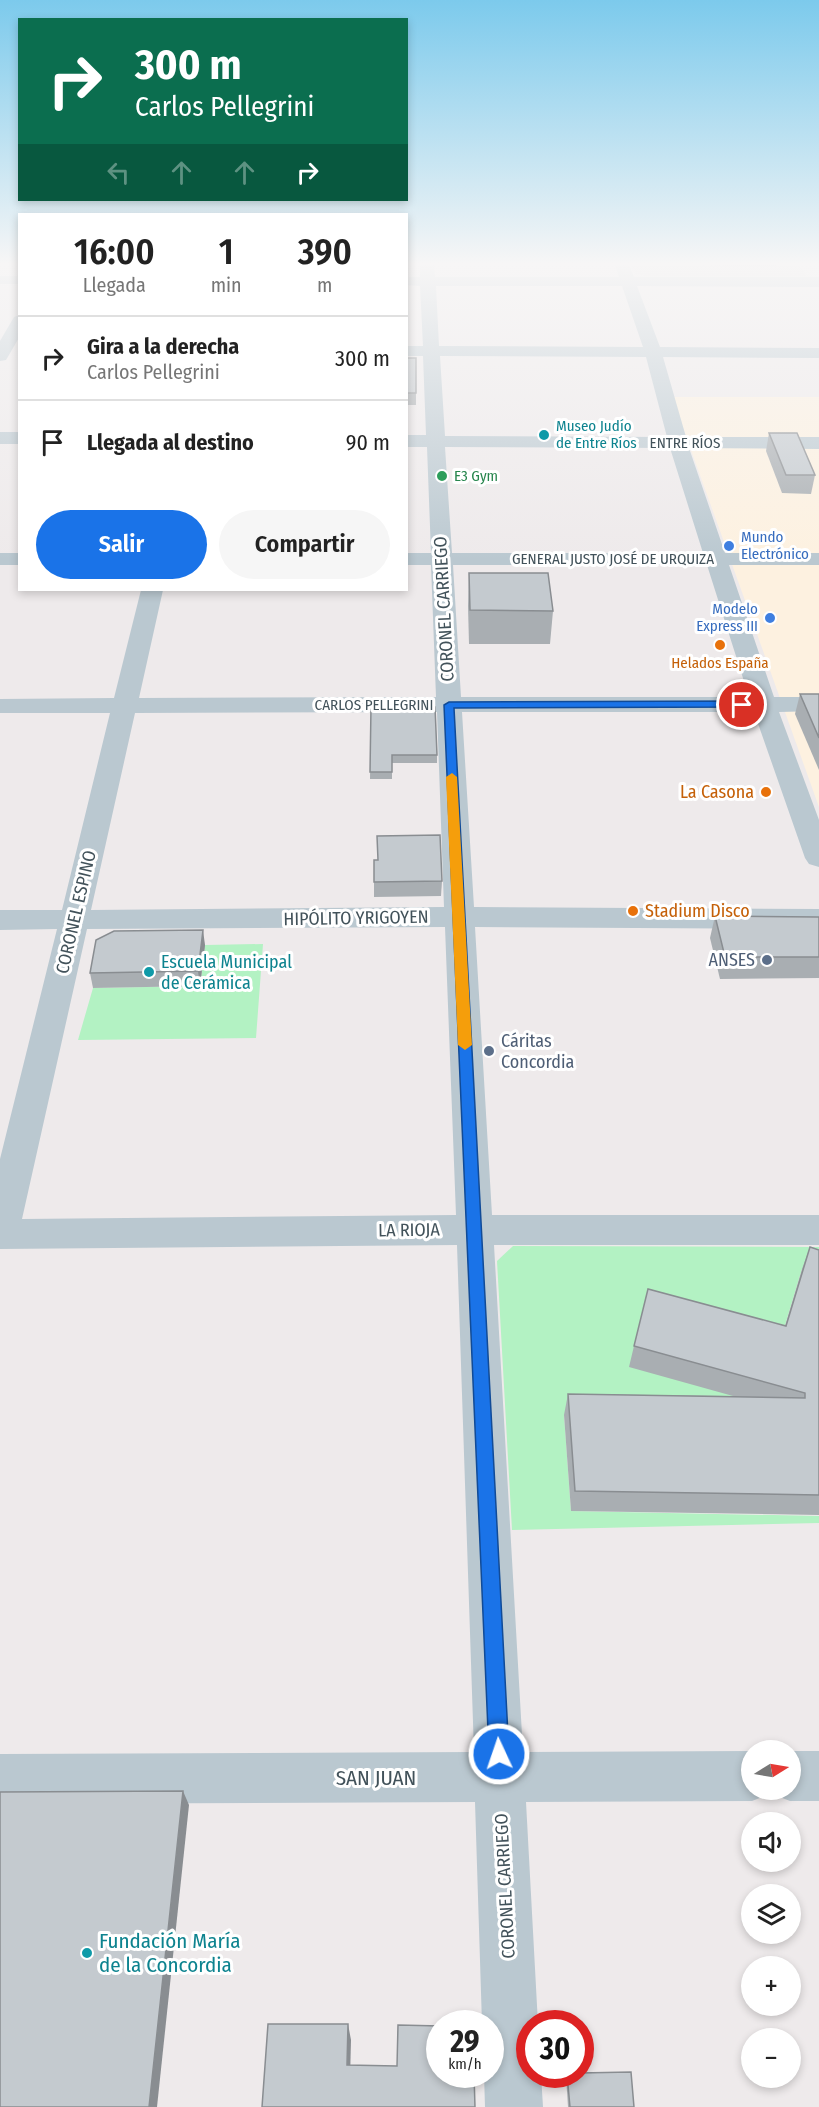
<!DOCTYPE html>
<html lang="es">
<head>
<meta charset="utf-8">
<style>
	:root { --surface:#fff; --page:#f6f6f6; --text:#222; --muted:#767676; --line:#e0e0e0; --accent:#1a73e8 }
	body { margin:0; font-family:"Fira Sans Condensed",sans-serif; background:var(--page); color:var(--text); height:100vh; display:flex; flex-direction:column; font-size:22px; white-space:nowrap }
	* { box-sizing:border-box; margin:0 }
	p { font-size:20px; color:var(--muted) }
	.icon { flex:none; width:33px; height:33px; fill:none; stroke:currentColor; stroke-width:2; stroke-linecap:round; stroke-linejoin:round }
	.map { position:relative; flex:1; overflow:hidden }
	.drawer { position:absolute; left:18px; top:213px; width:390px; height:378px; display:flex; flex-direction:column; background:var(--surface); border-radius:0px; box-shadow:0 3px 9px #0003 }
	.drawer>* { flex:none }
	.guide { position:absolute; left:18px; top:18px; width:390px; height:183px; border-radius:0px; box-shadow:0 3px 9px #0003; background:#0b6e4f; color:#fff; overflow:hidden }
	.needle { width:39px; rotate:79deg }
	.buttons { position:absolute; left:741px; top:1740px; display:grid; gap:12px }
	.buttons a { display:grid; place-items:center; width:60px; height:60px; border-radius:50%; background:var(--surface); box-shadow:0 3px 9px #0003; font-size:30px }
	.speed { position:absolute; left:426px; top:2010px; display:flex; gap:12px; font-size:30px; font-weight:700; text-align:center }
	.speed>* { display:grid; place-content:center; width:78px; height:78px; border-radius:50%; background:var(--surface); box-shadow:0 3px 9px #0003; line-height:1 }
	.speed small { font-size:15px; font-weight:400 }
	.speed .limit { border:9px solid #d22; background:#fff; color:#111 }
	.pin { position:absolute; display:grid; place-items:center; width:51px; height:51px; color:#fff; margin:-26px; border:3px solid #fff; border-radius:50%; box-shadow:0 2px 6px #0007 }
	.me { position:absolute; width:66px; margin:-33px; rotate:357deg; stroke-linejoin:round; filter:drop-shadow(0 0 4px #0008) }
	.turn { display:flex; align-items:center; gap:21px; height:126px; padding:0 18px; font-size:27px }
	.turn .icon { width:78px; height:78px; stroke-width:2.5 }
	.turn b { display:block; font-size:42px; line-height:51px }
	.lanes { display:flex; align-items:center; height:57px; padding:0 18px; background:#0003; justify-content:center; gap:30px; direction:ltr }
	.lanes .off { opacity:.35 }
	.eta { display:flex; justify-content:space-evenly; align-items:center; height:102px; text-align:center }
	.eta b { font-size:36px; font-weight:600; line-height:42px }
	.button { display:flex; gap:12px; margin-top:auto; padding:12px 18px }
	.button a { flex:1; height:69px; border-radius:36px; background:var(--accent); color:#fff; font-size:24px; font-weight:600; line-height:69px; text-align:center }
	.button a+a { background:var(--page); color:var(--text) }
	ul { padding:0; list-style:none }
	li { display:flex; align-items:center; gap:18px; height:84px; padding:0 18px; border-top:2px solid var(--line) }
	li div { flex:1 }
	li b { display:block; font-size:22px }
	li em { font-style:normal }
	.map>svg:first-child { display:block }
	.commercial { fill:#fdf1e0 }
	.education { fill:#dfdbdd }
	.green { fill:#b3f2c3 }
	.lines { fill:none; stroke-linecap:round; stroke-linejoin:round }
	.minor { fill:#bac8d0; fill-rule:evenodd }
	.wall { fill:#a9aeb2 }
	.shaded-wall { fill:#898d91 }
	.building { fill:#c4cacf; stroke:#898d91; stroke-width:1.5 }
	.route { fill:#1a73e8; stroke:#114b97; stroke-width:1.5 }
	.slow { fill:#f59e0b }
	.culture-dot { fill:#0f9aa8; stroke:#fff; stroke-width:2 }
	.leisure-dot { fill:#2e9e5b; stroke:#fff; stroke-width:2 }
	.shop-dot { fill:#3f7fe0; stroke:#fff; stroke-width:2 }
	.food-dot { fill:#e8710a; stroke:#fff; stroke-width:2 }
	.service-dot { fill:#5c6f8a; stroke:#fff; stroke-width:2 }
	.labels { text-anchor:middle; stroke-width:6; stroke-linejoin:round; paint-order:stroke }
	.far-culture-label { font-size:15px; fill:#0d838f; stroke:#fff; text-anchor:start }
	.far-street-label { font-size:15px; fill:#42525a; stroke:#fff }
	.far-leisure-label { font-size:15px; fill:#27864d; stroke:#fff; text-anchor:start }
	.far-shop-label { font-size:15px; fill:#366cbe; stroke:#fff; text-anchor:start }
	.far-food-label { font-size:15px; fill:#c56008; stroke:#fff }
	.street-label { font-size:18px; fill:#42525a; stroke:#fff }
	.food-label { font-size:18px; fill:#c56008; stroke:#fff; text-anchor:end }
	.service-label { font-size:18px; fill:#4e5e75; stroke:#fff; text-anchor:end }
	.culture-label { font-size:18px; fill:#0d838f; stroke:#fff; text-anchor:start }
	.near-street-label { font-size:21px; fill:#42525a; stroke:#fff }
	.near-culture-label { font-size:21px; fill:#0d838f; stroke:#fff; text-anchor:start }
</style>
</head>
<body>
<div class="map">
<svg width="819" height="2107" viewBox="0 0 819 2107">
	<rect width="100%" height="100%" fill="#eeeaeb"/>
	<path class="commercial" d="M672,397H819V807Z"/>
	<path class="education" d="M632,265H799L806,276H648L635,274Z"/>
	<g class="green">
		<path d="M263,944L256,1038L78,1040L93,988L200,986L205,945Z"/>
		<path d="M513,1246L819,1247V1275L802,1269L761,1405L564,1415L571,1511L819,1516V1523L512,1530L497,1261Z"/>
	</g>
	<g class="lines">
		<g class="minor">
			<path d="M420,265H434L435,277H619L615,265H629L634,277H819V287L637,286L660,347L819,348V358L663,357L686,437H819V449L689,448L725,553H819V565H729L774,697H819V711L779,712L819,820V867L809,864L805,858L754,712H462L474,907L819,909V929L475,927L492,1215H819V1245H494L523,1752L752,1751V1790H790V1751H819V1801H790L772,1794L771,1790L770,1794L752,1801L526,1802L538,2024H530V2074H541L543,2107H485L484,2074H490V2024H482L475,1802L0,1804V1754L474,1752L457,1245L0,1249V1159L57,929L0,930V910H62L110,713H0V699L114,698L141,590H163L139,698L436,697L431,565H406V553H431L427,447H406V435H426L423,356H406V346H423L420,286L406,285V277H420ZM436,286H622L643,347L439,346ZM440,356L646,357L667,437L445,436ZM445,447L670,448L703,553H452ZM453,565H707L749,697H461ZM437,712L444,907L91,910L135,713ZM445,927L456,1215L22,1219L87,929Z"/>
			<rect x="0" y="276" width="20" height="8"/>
			<path d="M20,315V336L6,360L0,361V341L14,317Z"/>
			<rect x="0" y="432" width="20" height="12"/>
			<rect x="0" y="553" width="20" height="12"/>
		</g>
	</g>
	<g class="wall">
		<path d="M668,265H777V266Z"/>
		<rect x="406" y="358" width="10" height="47"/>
		<path d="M769,433L815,475L811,494L782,493L766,451Z"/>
		<path d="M469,573L553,611L550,644H469L468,606Z"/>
		<path d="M800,694H819V770L795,714Z"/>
		<path d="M371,707L437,755V763H392V779H370Z"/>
		<path d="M374,860L442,881L441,896L374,897Z"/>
		<path d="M715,916L819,917V978L720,979L710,938Z"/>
		<path d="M205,945L200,986L93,988L90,973Z"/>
		<path d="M810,1247L819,1250V1515L571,1511L564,1415L568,1394L733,1396L629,1367L634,1346L785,1326L802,1269Z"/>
		<path d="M567,2074H580L634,2107H568L566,2076Z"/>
	</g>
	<g class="shaded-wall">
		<path d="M203,930L205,945L200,986L198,971Z"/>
		<path d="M183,1791L189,1805L157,2107H149Z"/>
		<path d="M348,2024L351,2040L350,2079L347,2065Z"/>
	</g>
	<g class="building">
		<rect x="406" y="358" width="10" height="35"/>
		<path d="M769,433H797L815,475H786Z"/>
		<path d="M469,573H548L553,611L470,610Z"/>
		<path d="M800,694H819V738Z"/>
		<path d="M371,707H435L437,755H392V772H370Z"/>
		<path d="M440,835L442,881L374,882V860H378L377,836Z"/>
		<path d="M715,916L817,917H819V957H725Z"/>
		<path d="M203,930L198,971L90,973L96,940L114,931Z"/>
		<path d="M810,1247L819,1250V1495L575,1491L568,1394L805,1398V1393L634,1346L648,1289L786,1326Z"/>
		<path d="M183,1791L149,2107H0V1792Z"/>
		<path d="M268,2024H348L347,2065L397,2066L398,2025L440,2026V2074H474L475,2107H262Z"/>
		<path d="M631,2072L634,2107H570L567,2074H580V2073Z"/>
	</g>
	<linearGradient id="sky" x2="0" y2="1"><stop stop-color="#7ccaec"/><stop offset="0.47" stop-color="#f7f6f6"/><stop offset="1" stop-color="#f7f6f6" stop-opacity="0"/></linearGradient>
	<rect width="819" height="560" fill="url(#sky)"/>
	<path class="route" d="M742,701L747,705L745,707L454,708L509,1754L506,1761L499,1764L492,1761L489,1754L444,705L449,702Z"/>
	<path class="slow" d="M452,773L457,777L472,1045L465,1050L458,1045L446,777Z"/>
	<g class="culture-dot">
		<circle cx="544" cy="435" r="6"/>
		<circle cx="149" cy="972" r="6"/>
		<circle cx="87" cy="1953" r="6"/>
	</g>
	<circle class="leisure-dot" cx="442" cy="476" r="6"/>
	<g class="shop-dot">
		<circle cx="729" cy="546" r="6"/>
		<circle cx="770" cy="618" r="6"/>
	</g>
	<g class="food-dot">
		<circle cx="720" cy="645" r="6"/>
		<circle cx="766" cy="792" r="6"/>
		<circle cx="633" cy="911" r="6"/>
	</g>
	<g class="service-dot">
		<circle cx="767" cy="960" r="6"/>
		<circle cx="489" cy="1051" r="6"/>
	</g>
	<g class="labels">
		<g class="far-culture-label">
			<text x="556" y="431">Museo Judío<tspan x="556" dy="17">de Entre Ríos</tspan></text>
		</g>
		<g class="far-street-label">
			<text x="685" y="448">ENTRE RÍOS</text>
			<text x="613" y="564">GENERAL JUSTO JOSÉ DE URQUIZA</text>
			<text x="374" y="710">CARLOS PELLEGRINI</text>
		</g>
		<g class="far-leisure-label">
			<text x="454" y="481">E3 Gym</text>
		</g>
		<g class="far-shop-label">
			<text x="741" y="542">Mundo<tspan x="741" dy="17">Electrónico</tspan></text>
			<text x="758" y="614" text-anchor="end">Modelo<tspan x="758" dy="17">Express III</tspan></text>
		</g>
		<g class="far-food-label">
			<text x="720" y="668">Helados España</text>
		</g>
		<g class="street-label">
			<text transform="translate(444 609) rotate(-93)" y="6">CORONEL CARRIEGO</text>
			<text transform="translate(76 912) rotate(-77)" y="6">CORONEL ESPINO</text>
			<text transform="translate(356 918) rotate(-1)" y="6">HIPÓLITO YRIGOYEN</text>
			<text transform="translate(409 1230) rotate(-1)" y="6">LA RIOJA</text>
			<text transform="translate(505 1886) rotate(-93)" y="6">CORONEL CARRIEGO</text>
		</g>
		<g class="food-label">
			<text x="754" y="798">La Casona</text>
			<text x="645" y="917" text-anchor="start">Stadium Disco</text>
		</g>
		<g class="service-label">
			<text x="755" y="966">ANSES</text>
			<text x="501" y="1047" text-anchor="start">Cáritas<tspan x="501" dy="21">Concordia</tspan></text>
		</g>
		<g class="culture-label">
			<text x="161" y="968">Escuela Municipal<tspan x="161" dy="21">de Cerámica</tspan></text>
		</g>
		<g class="near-street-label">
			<text x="376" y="1785">SAN JUAN</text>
		</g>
		<g class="near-culture-label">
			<text x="99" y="1948">Fundación María<tspan x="99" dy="24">de la Concordia</tspan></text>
		</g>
	</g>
</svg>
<div class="buttons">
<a><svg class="needle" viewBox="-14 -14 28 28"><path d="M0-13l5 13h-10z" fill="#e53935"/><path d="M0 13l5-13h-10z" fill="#767676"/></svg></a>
<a><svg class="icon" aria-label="sound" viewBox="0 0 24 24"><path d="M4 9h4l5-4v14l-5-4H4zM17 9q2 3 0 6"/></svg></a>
<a><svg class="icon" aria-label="layers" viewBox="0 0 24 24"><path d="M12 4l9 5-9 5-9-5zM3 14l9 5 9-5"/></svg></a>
<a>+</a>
<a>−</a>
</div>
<div class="speed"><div>29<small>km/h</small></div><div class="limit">30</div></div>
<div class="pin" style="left:742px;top:705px;background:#d93025"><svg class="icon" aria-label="arrive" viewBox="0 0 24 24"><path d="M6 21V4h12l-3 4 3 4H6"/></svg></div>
<svg class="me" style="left:499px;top:1754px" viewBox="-20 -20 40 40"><circle r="17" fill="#1a73e8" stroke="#fff" stroke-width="3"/><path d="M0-11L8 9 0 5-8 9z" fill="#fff"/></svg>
<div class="guide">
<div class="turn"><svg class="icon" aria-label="right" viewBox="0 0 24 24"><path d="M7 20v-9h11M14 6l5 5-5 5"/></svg><div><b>300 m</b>Carlos Pellegrini</div></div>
<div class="lanes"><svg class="icon off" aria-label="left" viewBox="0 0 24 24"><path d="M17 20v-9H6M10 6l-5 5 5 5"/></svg><svg class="icon off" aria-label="ahead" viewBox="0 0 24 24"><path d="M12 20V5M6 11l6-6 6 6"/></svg><svg class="icon off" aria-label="ahead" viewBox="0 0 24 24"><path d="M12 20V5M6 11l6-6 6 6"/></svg><svg class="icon" aria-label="right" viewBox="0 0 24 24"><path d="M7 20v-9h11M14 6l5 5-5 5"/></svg></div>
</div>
<section class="drawer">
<div class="eta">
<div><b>16:00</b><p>Llegada</p></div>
<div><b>1</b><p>min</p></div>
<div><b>390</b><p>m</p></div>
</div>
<ul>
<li><svg class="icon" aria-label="right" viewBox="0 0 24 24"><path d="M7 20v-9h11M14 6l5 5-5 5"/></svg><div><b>Gira a la derecha</b><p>Carlos Pellegrini</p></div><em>300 m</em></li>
<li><svg class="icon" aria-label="arrive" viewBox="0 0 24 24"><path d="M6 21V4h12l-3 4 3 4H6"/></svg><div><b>Llegada al destino</b></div><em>90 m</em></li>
</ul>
<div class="button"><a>Salir</a><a>Compartir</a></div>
</section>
</div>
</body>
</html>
